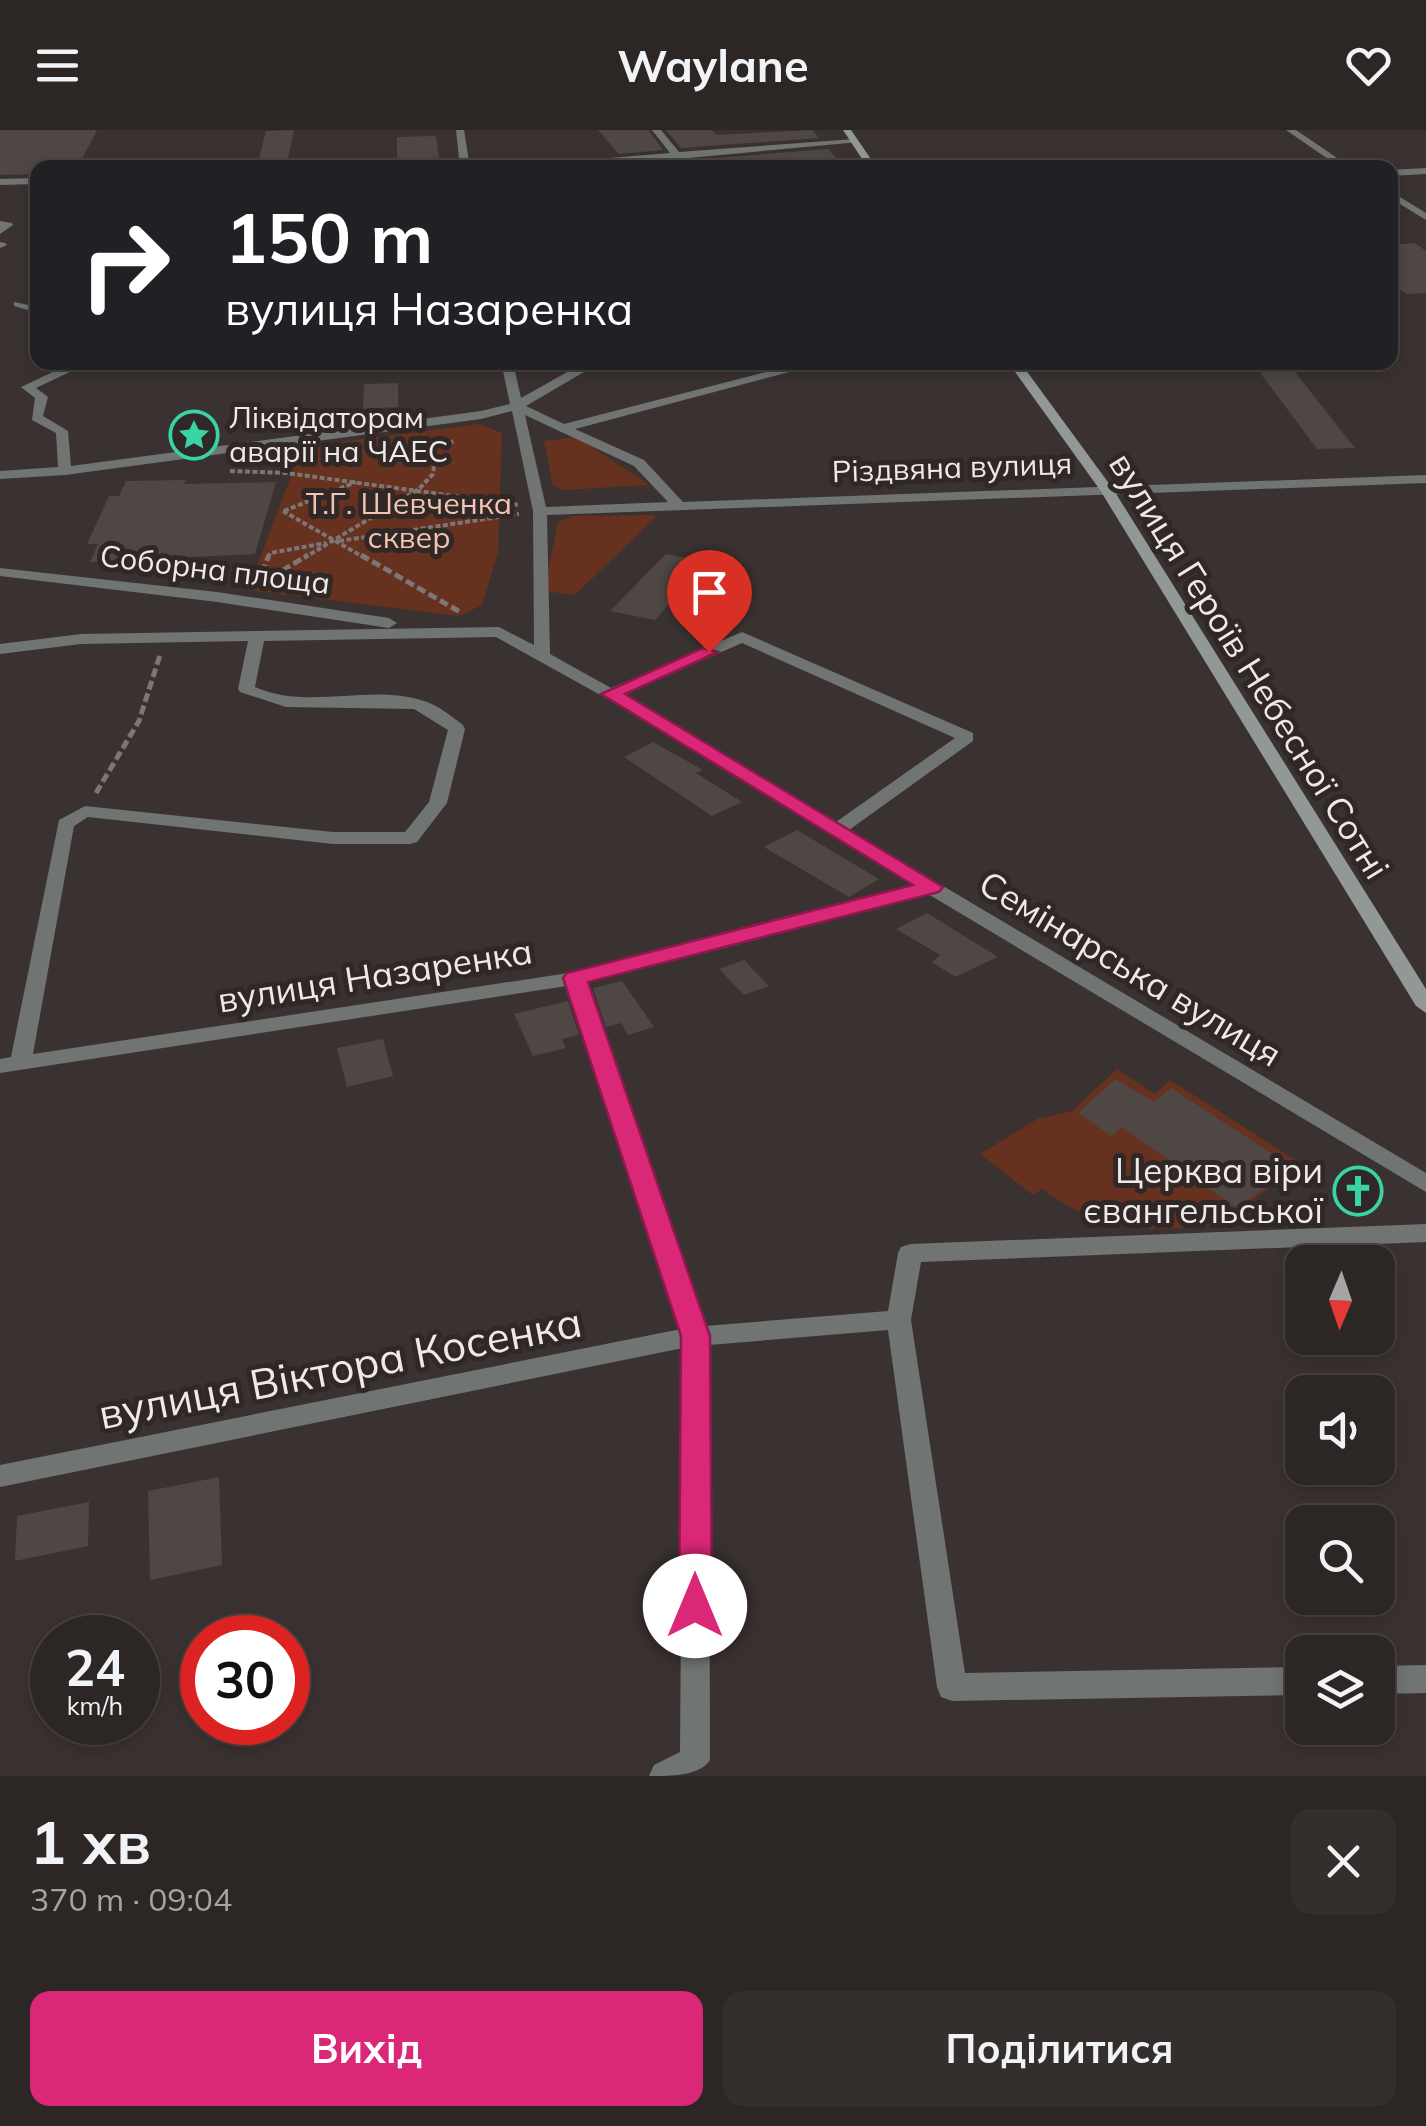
<!DOCTYPE html>
<html lang="uk">
<head>
<meta charset="utf-8">
<style>
	:root { --surface:#2c2624; --page:#342e2c; --text:#f1f3f6; --muted:#a6a5a6; --line:#484341; --accent:#db2777 }
	body { margin:0; font-family:Mulish,sans-serif; background:var(--page); color:var(--text); height:100vh; display:flex; flex-direction:column; font-size:38px; white-space:nowrap }
	* { box-sizing:border-box; margin:0 }
	p { font-size:32px; color:var(--muted) }
	.icon { flex:none; width:55px; height:55px; fill:none; stroke:currentColor; stroke-width:2; stroke-linecap:round; stroke-linejoin:round }
	.map { position:relative; height:1646px; overflow:hidden }
	.details { display:flex; flex-direction:column; background:var(--surface); flex:1 }
	.details>* { flex:none }
	.hud { position:absolute; left:30px; top:30px; width:1368px; height:210px; border-radius:20px; box-shadow:0 5px 15px #0003,0 0 0 2px var(--line); background:#202124; color:#fff; overflow:hidden }
	.needle { width:65px; rotate:182deg }
	.tools { position:absolute; left:1285px; top:1115px; display:grid; gap:20px }
	.tools a { display:grid; place-items:center; width:110px; height:110px; border-radius:20px; background:var(--surface); box-shadow:0 5px 15px #0003,0 0 0 2px var(--line); font-size:50px }
	.speed { position:absolute; left:30px; top:1485px; display:flex; gap:20px; font-size:50px; font-weight:700; text-align:center }
	.speed>* { display:grid; place-content:center; width:130px; height:130px; border-radius:50%; background:var(--surface); box-shadow:0 5px 15px #0003,0 0 0 2px var(--line); line-height:1 }
	.speed small { font-size:25px; font-weight:400 }
	.speed .limit { border:15px solid #d22; background:#fff; color:#111 }
	.pin { position:absolute; display:grid; place-items:center; width:85px; height:85px; color:#fff; margin:-102px -42px; border-radius:50% 50% 50% 0; rotate:-45deg; box-shadow:0 0 10px #0007 }
	.pin .icon { rotate:45deg }
	.me { position:absolute; width:110px; margin:-55px; rotate:0deg; stroke-linejoin:round; filter:drop-shadow(0 0 8px #0008) }
	.turn { display:flex; align-items:center; gap:35px; height:210px; padding:0 30px; font-size:45px }
	.turn .icon { width:130px; height:130px; stroke-width:2.5 }
	.turn b { display:block; font-size:70px; line-height:85px }
	.round { display:grid; place-items:center; flex:none; width:105px; height:105px; border-radius:20px; background:var(--page) }
	.head { display:flex; align-items:center; justify-content:space-between; height:170px; padding:0 30px }
	h1 { font-size:60px; font-weight:700; line-height:75px }
	.cta { display:flex; gap:20px; margin-top:auto; padding:20px 30px }
	.cta a { flex:1; height:115px; border-radius:20px; background:var(--accent); color:#fff; font-size:40px; font-weight:700; line-height:115px; text-align:center }
	.cta a+a { background:var(--page); color:var(--text) }
	header { display:flex; justify-content:space-between; align-items:center; height:130px; padding:0 30px; background:var(--surface); font-size:45px; font-weight:700 }
	.map>svg:first-child { display:block }
	.green { fill:#673120 }
	.building { fill:#4f4744 }
	.lines { fill:none; stroke-linecap:round; stroke-linejoin:round }
	.path-far1 { stroke:#7d7674; stroke-width:4; stroke-dasharray:5 2.5; stroke-linecap:butt }
	.path { stroke:#7d7674; stroke-width:5; stroke-dasharray:9 4; stroke-linecap:butt }
	.lane { fill:#707472; fill-rule:evenodd }
	.street { fill:#707472; fill-rule:evenodd }
	.secondary { fill:#919895; fill-rule:evenodd }
	.route { fill:#db2777; stroke:#8e194d; stroke-width:2.5 }
	.labels { text-anchor:middle; stroke-width:10; stroke-linejoin:round; paint-order:stroke }
	.far-poi-label { font-size:30px; fill:#efeae8; stroke:#302826; text-anchor:start }
	.far-street-label { font-size:30px; fill:#efeae8; stroke:#302826 }
	.far-park-label { font-size:30px; fill:#f3c3b4; stroke:#302826 }
	.street-label { font-size:35px; fill:#efeae8; stroke:#302826 }
	.poi-label { font-size:35px; fill:#efeae8; stroke:#302826; text-anchor:end }
	.near-street-label { font-size:42px; fill:#efeae8; stroke:#302826 }
</style>
</head>
<body>
<header><svg class="icon" aria-label="menu" viewBox="0 0 24 24"><path d="M4 6h16M4 12h16M4 18h16"/></svg>Waylane<svg class="icon" aria-label="heart" viewBox="0 0 24 24"><path d="M12 20l-8-8c-3-5 5-10 8-4 3-6 11-1 8 4z"/></svg></header>
<div class="map">
<svg width="1426" height="1646" viewBox="0 0 1426 1646">
	<rect width="100%" height="100%" fill="#3a3230"/>
	<g class="green">
		<path d="M479,294L502,303L498,422L482,475L459,486L248,460L302,317Z"/>
		<path d="M577,307L649,355L562,360L553,355L544,311Z"/>
		<path d="M653,385L655,388L575,465L544,461L558,392L572,386Z"/>
		<path d="M1117,939L1155,964L1170,950L1300,1033L1238,1082L1240,1093C1158,1100 1113,1110 1042,1059L1033,1065L980,1024L1037,989L1072,981Z"/>
	</g>
	<g class="building">
		<path d="M0,0H97L81,31L38,38V44L0,45Z"/>
		<path d="M294,0L287,34L258,33L266,1Z"/>
		<path d="M598,0H648L663,20L619,24Z"/>
		<path d="M666,0H712L716,5L812,0L819,8L681,18Z"/>
		<path d="M436,6L440,35L397,36V7Z"/>
		<path d="M828,19L839,31L690,38L629,35Z"/>
		<path d="M1415,113L1426,121V163L1407,164L1390,152V115Z"/>
		<path d="M1252,232H1287L1355,318L1317,319Z"/>
		<path d="M398,253V277L363,279L364,254Z"/>
		<path d="M186,350L184,354L276,352L255,424L90,432L98,414H87L109,366H119L126,351Z"/>
		<path d="M666,424L708,432L655,490L610,481Z"/>
		<path d="M653,612L703,640L696,643L742,672L712,686L624,627Z"/>
		<path d="M797,700L879,749L849,767L764,717Z"/>
		<path d="M927,783L998,827L955,847L932,832L940,825L896,799Z"/>
		<path d="M744,830L769,856L744,865L719,839Z"/>
		<path d="M622,851L654,897L628,905L621,893L606,897L593,858Z"/>
		<path d="M568,871L579,905L562,909L566,918L533,926L514,884Z"/>
		<path d="M383,909L393,946L347,957L337,918Z"/>
		<path d="M1115,949L1154,972L1171,958L1293,1037L1237,1078L1122,997L1111,1006L1078,983Z"/>
		<path d="M219,1347L222,1435L150,1450L148,1361Z"/>
		<path d="M89,1372L88,1416L15,1431L17,1386Z"/>
	</g>
	<g class="lines">
		<g class="path-far1">
			<path d="M230,341L286,343L520,375"/>
			<path d="M283,381L365,428"/>
			<path d="M284,381L356,352"/>
			<path d="M339,411L519,384"/>
			<path d="M268,428L270,423L326,413"/>
			<path d="M304,428L419,359L433,344L436,317L454,311"/>
		</g>
		<g class="path">
			<path d="M361,425L462,483"/>
			<path d="M260,454L308,425"/>
			<path d="M257,455L269,425"/>
			<path d="M96,663L139,591L160,525"/>
		</g>
		<g class="lane">
			<path d="M0,91L12,93L13,95L0,104Z"/>
			<path d="M0,112L5,113L7,115L0,118Z"/>
			<path d="M14,172L38,177V183L14,176Z"/>
		</g>
		<g class="street">
			<path d="M456,0H464L470,38H460Z"/>
			<path d="M652,0H661L679,22L855,9L859,12L678,29L491,38L670,23Z"/>
			<path d="M1286,0H1296L1352,38H1341Z"/>
			<path d="M1426,38V44L1390,46V40Z"/>
			<path d="M38,48V54L0,55V49Z"/>
			<path d="M1390,61L1426,83V90L1390,68Z"/>
			<path d="M74,232H91L36,258L48,267L43,286L68,301L71,336L481,281L510,274L501,232H513L521,268L585,232H601L526,276L564,294L805,232H827L575,299L644,330L683,372L1426,345V353L547,385L550,524L611,558L742,502L973,603V611L849,700L1426,1043V1062L928,764L586,851L705,1196L888,1181L898,1123L901,1117L910,1114L1426,1094V1112L921,1132L911,1190L965,1543L1302,1537V1565L952,1571L941,1567L937,1557L888,1200L709,1215L710,1630C700,1646 671,1646 649,1646L654,1635L680,1622L683,1218L0,1357V1335L681,1199L567,856L0,943V929L11,927L59,690L85,676L333,702H405L429,672L448,600L414,579L286,577L240,562L238,559L248,511L81,514L0,524V514L81,504L499,497L534,515L533,381L512,281L481,289L65,345L0,349V341L58,337L56,303L32,290L35,268L21,257ZM525,285L634,336L668,372L546,377ZM496,507L604,567L915,756L575,842L33,924L74,696L88,687L333,714H410L417,712L447,673L465,599L463,595C451,586 438,575 424,571C368,553 309,581 255,557L264,511ZM742,513L955,608L836,692L623,565Z"/>
			<path d="M0,438L217,462L389,488L397,493L389,498L217,472L0,446Z"/>
			<path d="M1426,1535V1563L1378,1564V1536Z"/>
		</g>
		<g class="secondary">
			<path d="M843,0H851L877,38H868Z"/>
			<path d="M1008,232H1020L1113,359L1426,859V883L1416,876L1100,360Z"/>
		</g>
	</g>
	<path class="route" d="M703,518L718,522L625,564L943,757L939,762L588,852L710,1206L712,1476L707,1486L695,1490L684,1486L679,1476L681,1206L563,848L567,843L913,755L601,564Z"/>
	<defs>
		<g id="sight-ring" transform="scale(2.5)"><circle r="9.5" fill="#302826" stroke="#38d4a6" stroke-width="1.5"/><path d="M0-6L1.8-2.2L6-1.7L2.9 1.2L3.7 5.4L0 3.3L-3.7 5.4L-2.9 1.2L-6-1.7L-1.8-2.2Z" fill="#38d4a6"/></g>
		<g id="church-ring" transform="scale(2.5)"><circle r="9.5" fill="#302826" stroke="#38d4a6" stroke-width="1.5"/><path d="M-1.2-6h2.4v3.5h3.3v2.4h-3.3V6h-2.4V-.1h-3.3v-2.4h3.3Z" fill="#38d4a6"/></g>
	</defs>
	<g fill-rule="evenodd">
		<use href="#sight-ring" x="194" y="305"/>
		<use href="#church-ring" x="1358" y="1061"/>
	</g>
	<g class="labels">
		<g class="far-poi-label">
			<text x="229" y="298">Ліквідаторам<tspan x="229" dy="34">аварії на ЧАЕС</tspan></text>
		</g>
		<g class="far-street-label">
			<text transform="translate(952 338) rotate(-2)" y="10">Різдвяна вулиця</text>
			<text transform="translate(215 440) rotate(7)" y="10">Соборна площа</text>
		</g>
		<g class="far-park-label">
			<text x="409" y="384">Т.Г. Шевченка<tspan x="409" dy="34">сквер</tspan></text>
		</g>
		<g class="street-label">
			<text transform="translate(1249 536) rotate(58)" y="12">вулиця Героїв Небесної Сотні</text>
			<text transform="translate(1130 839) rotate(31)" y="12">Семінарська вулиця</text>
			<text transform="translate(375 846) rotate(-9)" y="12">вулиця Назаренка</text>
		</g>
		<g class="poi-label">
			<text x="1323" y="1053">Церква віри<tspan x="1323" dy="40">євангельської</tspan></text>
		</g>
		<g class="near-street-label">
			<text transform="translate(340 1238) rotate(-11)" y="15">вулиця Віктора Косенка</text>
		</g>
	</g>
</svg>
<div class="tools">
<a><svg class="needle" viewBox="-14 -14 28 28"><path d="M0-13l5 13h-10z" fill="#e53935"/><path d="M0 13l5-13h-10z" fill="#a6a5a6"/></svg></a>
<a><svg class="icon" aria-label="sound" viewBox="0 0 24 24"><path d="M4 9h4l5-4v14l-5-4H4zM17 9q2 3 0 6"/></svg></a>
<a><svg class="icon" aria-label="search" viewBox="0 0 24 24"><circle cx="10" cy="10" r="6"/><path d="M15 15l6 6"/></svg></a>
<a><svg class="icon" aria-label="layers" viewBox="0 0 24 24"><path d="M12 4l9 5-9 5-9-5zM3 14l9 5 9-5"/></svg></a>
</div>
<div class="speed"><div>24<small>km/h</small></div><div class="limit">30</div></div>
<div class="pin" style="left:709px;top:522px;background:#d93025"><svg class="icon" aria-label="arrive" viewBox="0 0 24 24"><path d="M6 21V4h12l-3 4 3 4H6"/></svg></div>
<svg class="me" style="left:695px;top:1476px" viewBox="-20 -20 40 40"><circle r="19" fill="#fff"/><path d="M0-13L10 11 0 6-10 11z" fill="#db2777"/></svg>
<div class="hud">
<div class="turn"><svg class="icon" aria-label="right" viewBox="0 0 24 24"><path d="M7 20v-9h11M14 6l5 5-5 5"/></svg><div><b>150 m</b>вулиця Назаренка</div></div>
</div>
</div>
<section class="details">
<div class="head"><div><h1>1 хв</h1><p>370 m · 09:04</p></div><a class="round"><svg class="icon" aria-label="close" viewBox="0 0 24 24"><path d="M6 6l12 12M18 6L6 18"/></svg></a></div>
<div class="cta"><a>Вихід</a><a>Поділитися</a></div>
</section>
</body>
</html>
